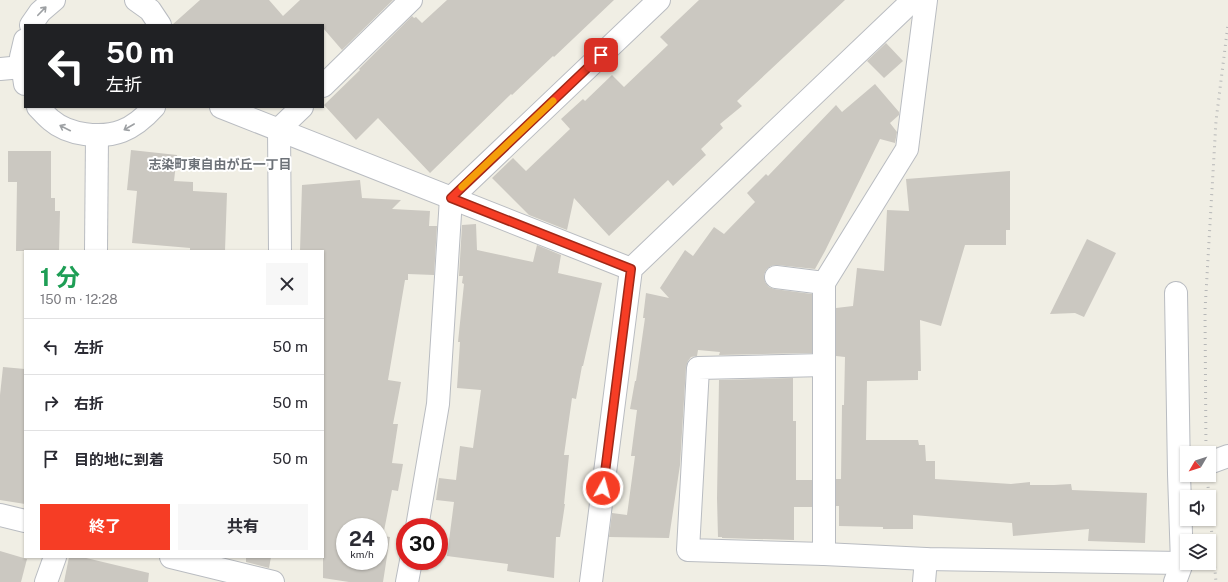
<!DOCTYPE html>
<html lang="ja">
<head>
<meta charset="utf-8">
<style>
	:root { --surface:#fff; --page:#f7f7f7; --text:#2b2b33; --muted:#7c7c81; --line:#e1e1e2; --accent:#f63d25 }
	body { margin:0; font-family:"Public Sans","Noto Sans JP",sans-serif; background:var(--page); color:var(--text); height:100vh; display:flex; flex-direction:column; font-size:15px; white-space:nowrap }
	* { box-sizing:border-box; margin:0 }
	p { font-size:13px; color:var(--muted) }
	.icon { flex:none; width:22px; height:22px; fill:none; stroke:currentColor; stroke-width:2; stroke-linecap:round; stroke-linejoin:round }
	.map { position:relative; flex:1; overflow:hidden }
	.side { position:absolute; left:24px; top:250px; width:300px; height:308px; display:flex; flex-direction:column; background:var(--surface); border-radius:0px; box-shadow:0 1px 3px #0004 }
	.side>* { flex:none }
	.hud { position:absolute; left:24px; top:24px; width:300px; height:84px; border-radius:0px; box-shadow:0 1px 3px #0004; background:#202124; color:#fff; overflow:hidden }
	.needle { width:26px; rotate:231deg }
	.tools { position:absolute; left:1180px; top:446px; display:grid; gap:8px }
	.tools a { display:grid; place-items:center; width:36px; height:36px; border-radius:0px; background:var(--surface); box-shadow:0 1px 3px #0004; font-size:20px }
	.speed { position:absolute; left:336px; top:518px; display:flex; gap:8px; font-size:20px; font-weight:700; text-align:center }
	.speed>* { display:grid; place-content:center; width:52px; height:52px; border-radius:50%; background:var(--surface); box-shadow:0 1px 3px #0004; line-height:1 }
	.speed small { font-size:10px; font-weight:400 }
	.speed .limit { border:6px solid #d22; background:#fff; color:#111 }
	.pin { position:absolute; display:grid; place-items:center; width:34px; height:34px; color:#fff; margin:-17px; border-radius:8px; box-shadow:0 2px 6px #0006 }
	.me { position:absolute; width:44px; margin:-22px; rotate:7deg; stroke-linejoin:round; filter:drop-shadow(0 0 3px #0008) }
	.turn { display:flex; align-items:center; gap:14px; height:84px; padding:0 16px; font-size:18px }
	.turn .icon { width:52px; height:52px; stroke-width:2.5 }
	.turn b { display:block; font-size:28px; line-height:34px }
	.round { display:grid; place-items:center; flex:none; width:42px; height:42px; border-radius:0px; background:var(--page) }
	.headline { display:flex; align-items:center; justify-content:space-between; height:68px; padding:0 16px }
	h1 { font-size:24px; font-weight:700; line-height:30px; color:#1e9e55 }
	.button { display:flex; gap:8px; margin-top:auto; padding:8px 16px }
	.button a { flex:1; height:46px; border-radius:0px; background:var(--accent); color:#fff; font-size:16px; font-weight:700; line-height:46px; text-align:center }
	.button a+a { background:var(--page); color:var(--text) }
	ul { padding:0; list-style:none }
	li { display:flex; align-items:center; gap:12px; height:56px; padding:0 16px; border-top:1px solid var(--line) }
	li div { flex:1 }
	li b { display:block; font-size:15px }
	li em { font-style:normal }
	.map>svg:first-child { display:block }
	.building { fill:#cbc8c1; fill-rule:evenodd }
	.lines { fill:none; stroke-linecap:round; stroke-linejoin:round }
	.minor-casing { stroke:#b9bcc1; stroke-width:24 }
	.minor { stroke:#fff; stroke-width:22 }
	.rail { stroke:#b6b7b7; stroke-width:3; stroke-dasharray:1 5; stroke-linecap:butt }
	.oneway { stroke:#9da0a3 }
	.route-casing { stroke:#a02818; stroke-width:10 }
	.route { stroke:#f63d25; stroke-width:7 }
	.slow { stroke:#f59e0b; stroke-width:7 }
	.labels { text-anchor:middle; stroke-width:4; stroke-linejoin:round; paint-order:stroke }
	.neighbourhood-label { font-size:13px; font-weight:bold; fill:#6d7278; stroke:#fff }
</style>
</head>
<body>
<div class="map">
<svg width="1228" height="582" viewBox="0 0 1228 582">
	<rect width="100%" height="100%" fill="#f0eee4"/>
	<g class="building">
		<path d="M200,0H269L283,16L300,0H393L342,50L323,28V25H172Z"/>
		<path d="M447,0H614L554,57L553,56L512,95L511,94L430,173L378,118L356,140L324,105L360,70L359,69L412,16L414,18L416,17L422,23Z"/>
		<path d="M699,0H845L737,101L742,106L720,124L723,128L701,149L706,155L673,186L668,180L609,236L574,198L567,230L529,215L492,178L513,158L526,171L570,129L561,119L583,99L585,101L612,75L624,87L668,45L660,37Z"/>
		<path d="M886,43L903,61L884,78L867,61Z"/>
		<path d="M875,84L899,112V115L890,123L897,132L895,143L880,139L825,251L815,269L777,265L771,266L766,270L764,275L765,282L769,287L774,289L812,294V353L719,355L720,352L698,350L697,356L691,357L688,361L686,367L680,465L669,538L609,537L612,513L627,515L635,456H631L637,410L630,409L635,381H636L645,318H643L646,293L669,298L660,288L685,250L693,256L714,227L724,234L755,202L747,193L766,174L768,176L836,105L842,112Z"/>
		<path d="M131,150L177,155L174,181L193,182V191L227,193L225,251H190V248L132,243L137,191L127,190Z"/>
		<path d="M8,151H51V198H55V211H60L59,251H16L17,182H8Z"/>
		<path d="M1010,171V230H1006V245H965L941,326L920,320L921,371H918V380L867,381L866,440H918L919,445H925L926,461H935V479L1011,484L1030,482V485H1054L1071,484L1072,490L1147,493L1145,543L1088,541L1089,529L1013,536L1012,523L913,515V529H883V527L839,526V506H836V479H841L842,405H844L845,357L836,356V308L853,306L857,268L884,271L887,210L909,211L906,179Z"/>
		<path d="M360,180L362,198L401,200L392,209L430,211L429,226H437L434,275L408,274V280H405L388,380L401,382L393,424H398L392,463L403,464L398,491L392,490L383,536L390,537L383,582H349L323,578V251H300L302,185ZM345,527H379V561H345Z"/>
		<path d="M476,224L477,250L533,262L537,245L561,255L558,273L602,283L583,366H582L576,399L572,398L564,455H569L564,504H565L560,537H556L554,578L507,571L508,564L447,556L454,502L436,500L439,478L456,480L460,446L473,448L481,390L457,388L460,342H458L464,284L462,283L463,276H459L462,225Z"/>
		<path d="M1087,239L1116,253L1084,317L1075,313L1050,314Z"/>
		<path d="M3,367L25,369V504L0,500V395Z"/>
		<path d="M793,378V421H796V480H812V507H794V540L722,538V537H718L717,498L719,380Z"/>
		<path d="M0,551L27,559L21,582H0Z"/>
		<path d="M69,557H82L149,573L148,582H64Z"/>
		<path d="M246,557H271L269,568L246,562Z"/>
	</g>
	<g class="lines">
		<g class="minor-casing">
			<g id="minor">
				<path d="M136,0L150,10L160,25"/>
				<path d="M31,25L40,12L54,0"/>
				<path d="M25,40L21,57L25,84"/>
				<path d="M0,69L22,67"/>
				<path d="M323,86L411,0"/>
				<path d="M38,107C42,111 46,116 51,120C68,135 101,139 122,131C135,126 145,117 154,107"/>
				<path d="M221,107L631,269"/>
				<path d="M96,251L97,136"/>
				<path d="M280,251L279,129L302,107"/>
				<path d="M776,277L824,283"/>
				<path d="M824,365L698,368L688,550L824,554L926,559L1182,563"/>
				<path d="M1209,463L1228,456"/>
				<path d="M0,515L25,521"/>
				<path d="M417,527L438,404L451,198L659,0"/>
				<path d="M824,554V283L907,149L926,0"/>
				<path d="M171,557L273,582"/>
				<path d="M46,582L55,557"/>
				<path d="M407,582L411,561"/>
				<path d="M591,582L631,269L913,0"/>
				<path d="M924,582L926,559"/>
				<path d="M1175,582L1182,563L1179,474L1176,293"/>
			</g>
		</g>
		<use href="#minor" class="minor"/>
		<g class="rail">
			<path d="M1206,453L1205,310L1216,121L1228,24"/>
			<path d="M1207,475L1209,497"/>
			<path d="M1209,501L1216,582"/>
		</g>
	</g>
	<defs><path id="oneway-shaft" d="M-6 0H5M1.5-3L5.5 0L1.5 3" fill="none" stroke-width="1.6" stroke-linecap="round" stroke-linejoin="round"/></defs>
	<g class="oneway">
		<use href="#oneway-shaft" transform="translate(42 11) rotate(-46)"/>
		<use href="#oneway-shaft" transform="translate(129 127) rotate(150)"/>
		<use href="#oneway-shaft" transform="translate(65 128) rotate(-153)"/>
	</g>
	<g class="lines">
		<g class="route-casing">
			<path id="route" d="M601,55L451,198L631,269L603,488"/>
		</g>
		<use href="#route" class="route"/>
		<path class="slow" d="M462,187L553,101"/>
	</g>
	<g class="labels">
		<g class="neighbourhood-label">
			<text x="220" y="169">志染町東自由が丘一丁目</text>
		</g>
	</g>
</svg>
<div class="tools">
<a><svg class="needle" viewBox="-14 -14 28 28"><path d="M0-13l5 13h-10z" fill="#e53935"/><path d="M0 13l5-13h-10z" fill="#7c7c81"/></svg></a>
<a><svg class="icon" aria-label="sound" viewBox="0 0 24 24"><path d="M4 9h4l5-4v14l-5-4H4zM17 9q2 3 0 6"/></svg></a>
<a><svg class="icon" aria-label="layers" viewBox="0 0 24 24"><path d="M12 4l9 5-9 5-9-5zM3 14l9 5 9-5"/></svg></a>
</div>
<div class="speed"><div>24<small>km/h</small></div><div class="limit">30</div></div>
<div class="pin" style="left:601px;top:55px;background:#d93025"><svg class="icon" aria-label="arrive" viewBox="0 0 24 24"><path d="M6 21V4h12l-3 4 3 4H6"/></svg></div>
<svg class="me" style="left:603px;top:488px" viewBox="-20 -20 40 40"><circle r="17" fill="#f63d25" stroke="#fff" stroke-width="3"/><path d="M0-11L8 9 0 5-8 9z" fill="#fff"/></svg>
<div class="hud">
<div class="turn"><svg class="icon" aria-label="left" viewBox="0 0 24 24"><path d="M17 20v-9H6M10 6l-5 5 5 5"/></svg><div><b>50 m</b>左折</div></div>
</div>
<section class="side">
<div class="headline"><div><h1>1 分</h1><p>150 m · 12:28</p></div><a class="round"><svg class="icon" aria-label="close" viewBox="0 0 24 24"><path d="M6 6l12 12M18 6L6 18"/></svg></a></div>
<ul>
<li><svg class="icon" aria-label="left" viewBox="0 0 24 24"><path d="M17 20v-9H6M10 6l-5 5 5 5"/></svg><div><b>左折</b></div><em>50 m</em></li>
<li><svg class="icon" aria-label="right" viewBox="0 0 24 24"><path d="M7 20v-9h11M14 6l5 5-5 5"/></svg><div><b>右折</b></div><em>50 m</em></li>
<li><svg class="icon" aria-label="arrive" viewBox="0 0 24 24"><path d="M6 21V4h12l-3 4 3 4H6"/></svg><div><b>目的地に到着</b></div><em>50 m</em></li>
</ul>
<div class="button"><a>終了</a><a>共有</a></div>
</section>
</div>
</body>
</html>
